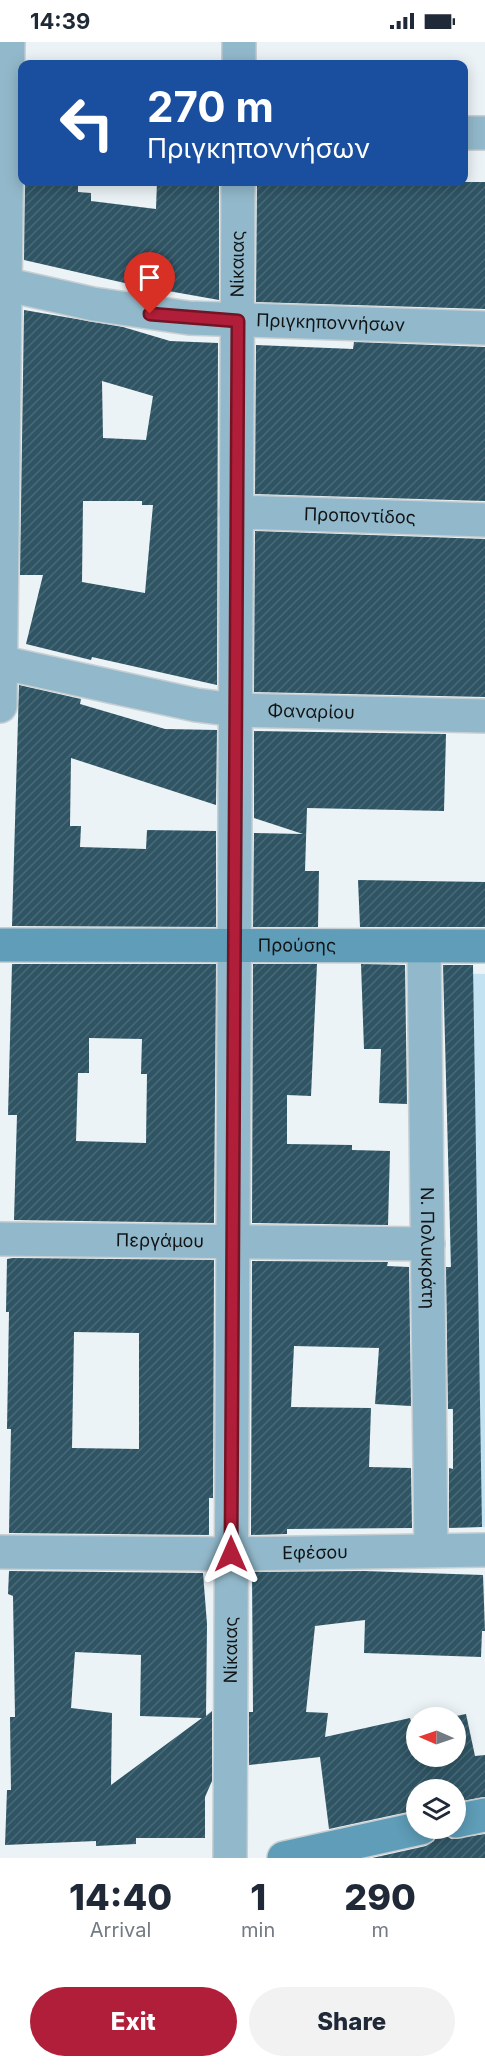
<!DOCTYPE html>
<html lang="en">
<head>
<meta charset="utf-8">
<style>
	:root { --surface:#fff; --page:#f2f2f3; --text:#1f2937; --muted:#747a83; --accent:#b11e39 }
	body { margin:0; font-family:Inter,sans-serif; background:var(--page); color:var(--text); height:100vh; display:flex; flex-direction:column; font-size:22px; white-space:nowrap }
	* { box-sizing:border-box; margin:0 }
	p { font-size:20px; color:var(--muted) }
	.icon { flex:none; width:33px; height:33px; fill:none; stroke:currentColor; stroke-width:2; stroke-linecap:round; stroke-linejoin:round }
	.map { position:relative; height:1816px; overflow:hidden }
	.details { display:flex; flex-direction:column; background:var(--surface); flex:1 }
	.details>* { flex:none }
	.guide { position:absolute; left:18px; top:18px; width:450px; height:126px; border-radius:12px; box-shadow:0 3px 15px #0003; background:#1a4fa0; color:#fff; overflow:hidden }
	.needle { width:39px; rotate:272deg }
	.controls { position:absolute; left:406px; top:1665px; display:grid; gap:12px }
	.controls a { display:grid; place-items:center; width:60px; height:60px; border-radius:50%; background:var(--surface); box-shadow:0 3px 15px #0003; font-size:30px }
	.pin { position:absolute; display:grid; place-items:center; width:51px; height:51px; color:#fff; margin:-62px -26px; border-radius:50% 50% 50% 0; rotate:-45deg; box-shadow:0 0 6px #0007 }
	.pin .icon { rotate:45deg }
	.me { position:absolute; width:66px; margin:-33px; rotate:0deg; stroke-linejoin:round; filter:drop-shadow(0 0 4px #0008) }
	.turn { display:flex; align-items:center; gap:21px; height:126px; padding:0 30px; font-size:27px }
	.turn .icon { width:78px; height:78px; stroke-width:2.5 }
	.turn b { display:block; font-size:42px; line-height:51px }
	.eta { display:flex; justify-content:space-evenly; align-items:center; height:102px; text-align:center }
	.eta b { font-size:36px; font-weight:800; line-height:42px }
	.cta { display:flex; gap:12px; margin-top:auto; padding:12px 30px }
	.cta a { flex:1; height:69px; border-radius:36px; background:var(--accent); color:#fff; font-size:24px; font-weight:800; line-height:69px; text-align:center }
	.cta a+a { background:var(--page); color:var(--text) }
	.status { display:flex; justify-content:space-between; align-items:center; height:42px; padding:0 30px; background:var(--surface); direction:ltr }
	.status svg { height:16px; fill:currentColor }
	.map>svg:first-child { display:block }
	.grass { fill:#c3e2f1 }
	.building { fill:url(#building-hatch); fill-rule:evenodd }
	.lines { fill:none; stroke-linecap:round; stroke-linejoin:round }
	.street-casing { stroke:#c8cfd2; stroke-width:36 }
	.secondary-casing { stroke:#c8cfd2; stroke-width:36 }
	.street { stroke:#92b9cb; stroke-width:33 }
	.secondary { stroke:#5f9db8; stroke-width:33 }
	.route-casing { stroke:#731425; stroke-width:15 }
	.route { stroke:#b11e39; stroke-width:10 }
	.labels { text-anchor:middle; stroke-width:6; stroke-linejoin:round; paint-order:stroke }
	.street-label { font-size:18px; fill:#111415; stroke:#ebf3f6 }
</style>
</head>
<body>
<div class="status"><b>14:39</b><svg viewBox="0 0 49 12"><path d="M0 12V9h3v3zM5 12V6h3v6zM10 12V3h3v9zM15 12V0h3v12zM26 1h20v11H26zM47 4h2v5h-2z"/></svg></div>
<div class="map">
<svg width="485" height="1816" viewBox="0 0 485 1816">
	<defs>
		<pattern id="building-hatch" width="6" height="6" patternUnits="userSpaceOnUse" patternTransform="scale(1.5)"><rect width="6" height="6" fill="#2f5565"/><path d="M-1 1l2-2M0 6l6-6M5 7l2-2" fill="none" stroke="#4a6976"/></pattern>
	</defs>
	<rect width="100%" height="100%" fill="#ebf3f6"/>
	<path class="grass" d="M447,931L485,932V1485L454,1486Z"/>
	<g class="building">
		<path d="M25,140H78V150L91,151V159L156,167L157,140H219V258L129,242L24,218Z"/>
		<path d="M257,140H485V267L256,260Z"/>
		<path d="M24,268L123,285L170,299L218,301L217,643L92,615L91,618L26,602L43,533H20ZM102,339L153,354L146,398L103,396ZM83,459H142V463H153L145,551L82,540Z"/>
		<path d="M354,300L485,305V459L255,452L256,303L353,307Z"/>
		<path d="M255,489L485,497V655L254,650Z"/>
		<path d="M19,643L81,657L80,662L165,687L217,688L216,763L71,716L70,784H81L80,805L146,807L147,788L216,789V885L12,884Z"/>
		<path d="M254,689L446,692L444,769L307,766L305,829H319L318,885H253L254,791L303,792L254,776Z"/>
		<path d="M358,838L485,840V885H360Z"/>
		<path d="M12,922H216L214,1181L14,1178L17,1073H8ZM89,996L142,997L141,1032H147L146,1101L76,1099L78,1031H89Z"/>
		<path d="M253,922H317L311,1054L287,1053V1102L352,1103V1108L390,1109L388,1183L252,1181Z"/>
		<path d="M361,922L405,923L407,1062L379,1061L381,1007H364Z"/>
		<path d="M443,923H473L482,1485L449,1486V1426L453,1427V1367H448L446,1225H451Z"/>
		<path d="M13,1216L214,1218L213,1456H209V1493L9,1491L11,1387H7L9,1270H6L7,1217ZM74,1290L139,1291V1407L72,1406Z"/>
		<path d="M252,1219L388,1220L387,1224L409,1225L411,1364L375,1362L379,1306L294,1304L291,1365L371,1366L369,1425L411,1426L412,1486L287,1487V1492L251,1493Z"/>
		<path d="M9,1529L203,1531L207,1582L206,1674L212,1669V1739L205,1755V1796H136V1802L96,1804V1799L5,1803L7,1748H11L10,1675H15L13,1554L8,1552ZM75,1610L141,1613L140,1674L202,1676L111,1743L112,1671L71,1666Z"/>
		<path d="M364,1529L483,1533L485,1589H482L481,1615L364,1611L365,1578L315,1584L306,1670L328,1671L325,1695L410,1676L412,1682L417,1681V1714H456V1676H446L466,1672L475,1714L485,1713V1755L456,1760V1748H417V1768L329,1787L320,1715L249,1723V1670H253L252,1530Z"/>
		<path d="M439,1786L451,1797L485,1792V1816H372L426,1804L434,1799Z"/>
	</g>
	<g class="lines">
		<g class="street-casing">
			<g id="street">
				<path d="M239,22V0"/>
				<path d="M464,91H485"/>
				<path id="s1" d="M0,241L93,262L189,276L485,286"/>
				<path id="s2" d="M236,470L485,478"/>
				<path id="s3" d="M0,620L196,663L236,668L485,674"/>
				<path d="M0,664L8,0"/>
				<path id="s4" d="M424,904L431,1508"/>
				<path id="s5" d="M0,1197L428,1202"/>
				<path id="s6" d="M0,1510L231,1512L485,1508"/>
				<path id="s7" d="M230,1816L238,140"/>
			</g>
		</g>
		<g class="secondary-casing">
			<g id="secondary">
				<path id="s8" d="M0,903L485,904"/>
				<path d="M456,1779L485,1773"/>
				<path d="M284,1816L421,1786"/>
			</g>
		</g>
		<use href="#street" class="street"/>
		<use href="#secondary" class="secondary"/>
	</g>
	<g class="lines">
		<g class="route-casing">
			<path id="route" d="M150,272L238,279L231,1512"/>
		</g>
		<use href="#route" class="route"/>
	</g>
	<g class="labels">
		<g class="street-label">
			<text dy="6" stroke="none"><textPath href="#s7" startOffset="1594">Νίκαιας</textPath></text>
			<text dy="6" stroke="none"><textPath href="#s1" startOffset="334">Πριγκηποννήσων</textPath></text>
			<text dy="6" stroke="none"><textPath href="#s2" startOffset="124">Προποντίδος</textPath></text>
			<text dy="6" stroke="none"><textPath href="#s3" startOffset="316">Φαναρίου</textPath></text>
			<text dy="6" stroke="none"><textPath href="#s8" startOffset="297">Προύσης</textPath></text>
			<text dy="6" stroke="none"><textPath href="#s5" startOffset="160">Περγάμου</textPath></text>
			<text dy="6" stroke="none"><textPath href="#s4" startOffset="302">Ν. Πολυκράτη</textPath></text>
			<text dy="6" stroke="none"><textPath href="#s6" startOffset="315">Εφέσου</textPath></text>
			<text dy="6" stroke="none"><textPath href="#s7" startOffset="208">Νίκαιας</textPath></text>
		</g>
	</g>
</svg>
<div class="controls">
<a><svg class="needle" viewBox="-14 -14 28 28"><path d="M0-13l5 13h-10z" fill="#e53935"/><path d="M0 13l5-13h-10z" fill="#747a83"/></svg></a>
<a><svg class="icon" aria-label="layers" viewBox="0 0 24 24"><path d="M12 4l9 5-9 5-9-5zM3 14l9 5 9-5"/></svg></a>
</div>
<div class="pin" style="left:150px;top:272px;background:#d93025"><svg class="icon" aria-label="arrive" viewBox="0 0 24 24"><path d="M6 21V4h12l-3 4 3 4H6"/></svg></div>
<svg class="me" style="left:231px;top:1512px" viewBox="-20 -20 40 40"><path d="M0-17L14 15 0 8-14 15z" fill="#b11e39" stroke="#fff" stroke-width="4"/></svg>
<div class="guide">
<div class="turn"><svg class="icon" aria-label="left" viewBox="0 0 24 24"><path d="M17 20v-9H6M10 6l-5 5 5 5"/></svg><div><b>270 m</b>Πριγκηποννήσων</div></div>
</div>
</div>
<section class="details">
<div class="eta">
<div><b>14:40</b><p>Arrival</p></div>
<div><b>1</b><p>min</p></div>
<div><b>290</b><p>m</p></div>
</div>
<div class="cta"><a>Exit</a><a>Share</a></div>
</section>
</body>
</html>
